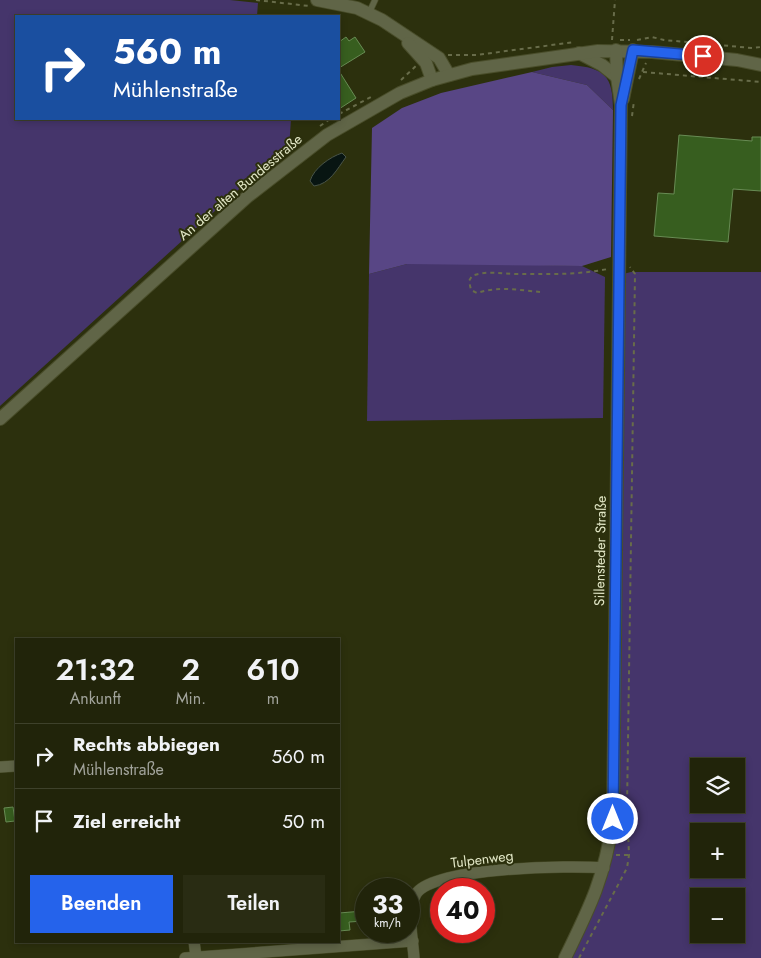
<!DOCTYPE html>
<html lang="de">
<head>
<meta charset="utf-8">
<style>
	:root { --surface:#21240a; --page:#292c13; --text:#f1f3f6; --muted:#a2a49c; --line:#3e412b; --accent:#2563eb }
	body { margin:0; font-family:Jost,sans-serif; background:var(--page); color:var(--text); height:100vh; display:flex; flex-direction:column; font-size:19px; white-space:nowrap }
	* { box-sizing:border-box; margin:0 }
	p { font-size:16px; color:var(--muted) }
	.icon { flex:none; width:28px; height:28px; fill:none; stroke:currentColor; stroke-width:2; stroke-linecap:round; stroke-linejoin:round }
	.map { position:relative; flex:1; overflow:hidden }
	.details { position:absolute; left:15px; top:638px; width:325px; height:305px; display:flex; flex-direction:column; background:var(--surface); border-radius:0px; box-shadow:0 2px 8px #0003,0 0 0 1px var(--line) }
	.details>* { flex:none }
	.top-card { position:absolute; left:15px; top:15px; width:325px; height:105px; border-radius:0px; box-shadow:0 2px 8px #0003,0 0 0 1px var(--line); background:#1a4fa0; color:#fff; overflow:hidden }
	.fabs { position:absolute; left:690px; top:758px; display:grid; gap:10px }
	.fabs a { display:grid; place-items:center; width:55px; height:55px; border-radius:0px; background:var(--surface); box-shadow:0 2px 8px #0003,0 0 0 1px var(--line); font-size:25px }
	.speed { position:absolute; left:355px; top:878px; display:flex; gap:10px; font-size:25px; font-weight:700; text-align:center }
	.speed>* { display:grid; place-content:center; width:65px; height:65px; border-radius:50%; background:var(--surface); box-shadow:0 2px 8px #0003,0 0 0 1px var(--line); line-height:1 }
	.speed small { font-size:12px; font-weight:400 }
	.speed .limit { border:8px solid #d22; background:#fff; color:#111 }
	.pin { position:absolute; display:grid; place-items:center; width:42px; height:42px; color:#fff; margin:-21px; border:2px solid #fff; border-radius:50%; box-shadow:0 1px 5px #0007 }
	.me { position:absolute; width:55px; margin:-28px; rotate:0deg; stroke-linejoin:round; filter:drop-shadow(0 0 4px #0008) }
	.turn { display:flex; align-items:center; gap:18px; height:105px; padding:0 15px; font-size:22px }
	.turn .icon { width:65px; height:65px; stroke-width:2.5 }
	.turn b { display:block; font-size:35px; line-height:42px }
	.eta { display:flex; justify-content:space-evenly; align-items:center; height:85px; text-align:center }
	.eta b { font-size:30px; font-weight:600; line-height:35px }
	.cta { display:flex; gap:10px; margin-top:auto; padding:10px 15px }
	.cta a { flex:1; height:58px; border-radius:0px; background:var(--accent); color:#fff; font-size:20px; font-weight:600; line-height:58px; text-align:center }
	.cta a+a { background:var(--page); color:var(--text) }
	ul { padding:0; list-style:none }
	li { display:flex; align-items:center; gap:15px; height:65px; padding:0 15px; border-top:1px solid var(--line) }
	li div { flex:1 }
	li b { display:block; font-size:19px }
	li em { font-style:normal }
	.map>svg:first-child { display:block }
	.green { fill:#45356b; fill-rule:evenodd }
	.forest { fill:#584685 }
	.water { fill:#081512; stroke:#495448 }
	.building { fill:#375e1f; stroke:#688c54 }
	.lines { fill:none; stroke-linecap:round; stroke-linejoin:round }
	.service-casing { stroke:#494d2a; stroke-width:7 }
	.minor-casing { stroke:#494d2a; stroke-width:12 }
	.tertiary-casing { stroke:#494d2a; stroke-width:14 }
	.path { stroke:#686c4a; stroke-width:2; stroke-dasharray:4 4; stroke-linecap:butt }
	.service { stroke:#606547; stroke-width:5.5 }
	.minor { stroke:#606547; stroke-width:11 }
	.tertiary { stroke:#606547; stroke-width:12 }
	.route-casing { stroke:#184099; stroke-width:12 }
	.route { stroke:#2563eb; stroke-width:9 }
	.labels { text-anchor:middle; stroke-width:4; stroke-linejoin:round; paint-order:stroke }
	.street-label { font-size:14px; fill:#e1e6c5; stroke:#2c300d }
</style>
</head>
<body>
<div class="map">
<svg width="761" height="958" viewBox="0 0 761 958">
	<rect width="100%" height="100%" fill="#2c300d"/>
	<g class="green">
		<path d="M0,0H230L258,3L257,16H16V119H291L289,149L259,171L0,406Z"/>
		<path d="M571,65C605,68 613,76 613,110L587,85L532,72L552,67Z"/>
		<path d="M460,263L582,266L605,277L603,418L367,421L369,274L407,264Z"/>
		<path d="M631,272H761V958H572L600,897L611,857L623,274ZM699,766H736V804H699ZM699,831H736V869H699ZM699,896H736V934H699Z"/>
	</g>
	<path class="forest" d="M532,72L587,85L613,110L611,257L582,266L407,264L369,274L372,128L402,108L441,93Z"/>
	<path class="water" d="M342,153L346,157C337,169 330,184 314,186L310,181C314,168 330,157 342,153Z"/>
	<g class="building">
		<path d="M346,37L349,41L355,37L365,52L339,68V42Z"/>
		<path d="M339,71L356,98L339,109Z"/>
		<path d="M679,135L752,141V137H761V191L733,189L728,242L654,236L658,193L674,194Z"/>
		<path d="M13,807L15,821L6,822L4,808Z"/>
		<path d="M363,911L364,921L349,922L350,930L339,931V913Z"/>
	</g>
	<g class="lines">
		<g class="service-casing">
			<path id="service" d="M369,13L375,0"/>
		</g>
		<g class="minor-casing">
			<g id="minor">
				<path d="M0,767L16,766"/>
				<path d="M194,941L196,957"/>
				<path d="M185,958L413,941"/>
				<path d="M414,958C413,940 406,910 416,894C432,867 572,865 604,868"/>
			</g>
		</g>
		<g class="tertiary-casing">
			<g id="tertiary">
				<path d="M317,0L357,8L382,20L439,58L449,75"/>
				<path d="M408,43L426,63L432,80"/>
				<path d="M579,53L602,65L617,77"/>
				<path d="M623,99L633,50"/>
				<path d="M0,419L247,197L327,135L400,93L432,80L472,69L598,51L652,52L737,60L761,65"/>
				<path d="M565,958C590,907 605,877 613,819L621,105L617,77L616,50"/>
			</g>
		</g>
		<g class="path">
			<path d="M256,0L309,6"/>
			<path d="M612,40L615,0"/>
			<path d="M620,40H630"/>
			<path d="M637,40L652,37L664,40L752,48L761,47"/>
			<path d="M448,55H476L575,42"/>
			<path d="M643,72L761,82"/>
			<path d="M639,79L646,63"/>
			<path d="M401,80L416,66"/>
			<path d="M339,114L371,97"/>
			<path d="M632,116L634,101"/>
			<path d="M320,126L330,119"/>
			<path d="M540,292C520,290 497,286 477,293L471,290L469,281L472,276C487,270 502,274 518,274C548,274 578,275 608,269"/>
			<path d="M616,855H629"/>
			<path d="M579,958L627,868L629,855L627,807L635,274L630,267"/>
		</g>
		<use href="#service" class="service"/>
		<use href="#minor" class="minor"/>
		<use href="#tertiary" class="tertiary"/>
	</g>
	<g class="lines">
		<g class="route-casing">
			<path id="route" d="M613,819L621,105L633,50L703,56"/>
		</g>
		<use href="#route" class="route"/>
	</g>
	<g class="labels">
		<g class="street-label">
			<text transform="translate(240 187) rotate(-40)" y="5">An der alten Bundesstraße</text>
			<text transform="translate(600 551) rotate(-89)" y="5">Sillensteder Straße</text>
			<text transform="translate(482 859) rotate(-7)" y="5">Tulpenweg</text>
		</g>
	</g>
</svg>
<div class="fabs">
<a><svg class="icon" aria-label="layers" viewBox="0 0 24 24"><path d="M12 4l9 5-9 5-9-5zM3 14l9 5 9-5"/></svg></a>
<a>+</a>
<a>−</a>
</div>
<div class="speed"><div>33<small>km/h</small></div><div class="limit">40</div></div>
<div class="pin" style="left:703px;top:56px;background:#d93025"><svg class="icon" aria-label="arrive" viewBox="0 0 24 24"><path d="M6 21V4h12l-3 4 3 4H6"/></svg></div>
<svg class="me" style="left:613px;top:819px" viewBox="-20 -20 40 40"><circle r="17" fill="#2563eb" stroke="#fff" stroke-width="3"/><path d="M0-11L8 9 0 5-8 9z" fill="#fff"/></svg>
<div class="top-card">
<div class="turn"><svg class="icon" aria-label="right" viewBox="0 0 24 24"><path d="M7 20v-9h11M14 6l5 5-5 5"/></svg><div><b>560 m</b>Mühlenstraße</div></div>
</div>
<section class="details">
<div class="eta">
<div><b>21:32</b><p>Ankunft</p></div>
<div><b>2</b><p>Min.</p></div>
<div><b>610</b><p>m</p></div>
</div>
<ul>
<li><svg class="icon" aria-label="right" viewBox="0 0 24 24"><path d="M7 20v-9h11M14 6l5 5-5 5"/></svg><div><b>Rechts abbiegen</b><p>Mühlenstraße</p></div><em>560 m</em></li>
<li><svg class="icon" aria-label="arrive" viewBox="0 0 24 24"><path d="M6 21V4h12l-3 4 3 4H6"/></svg><div><b>Ziel erreicht</b></div><em>50 m</em></li>
</ul>
<div class="cta"><a>Beenden</a><a>Teilen</a></div>
</section>
</div>
</body>
</html>
